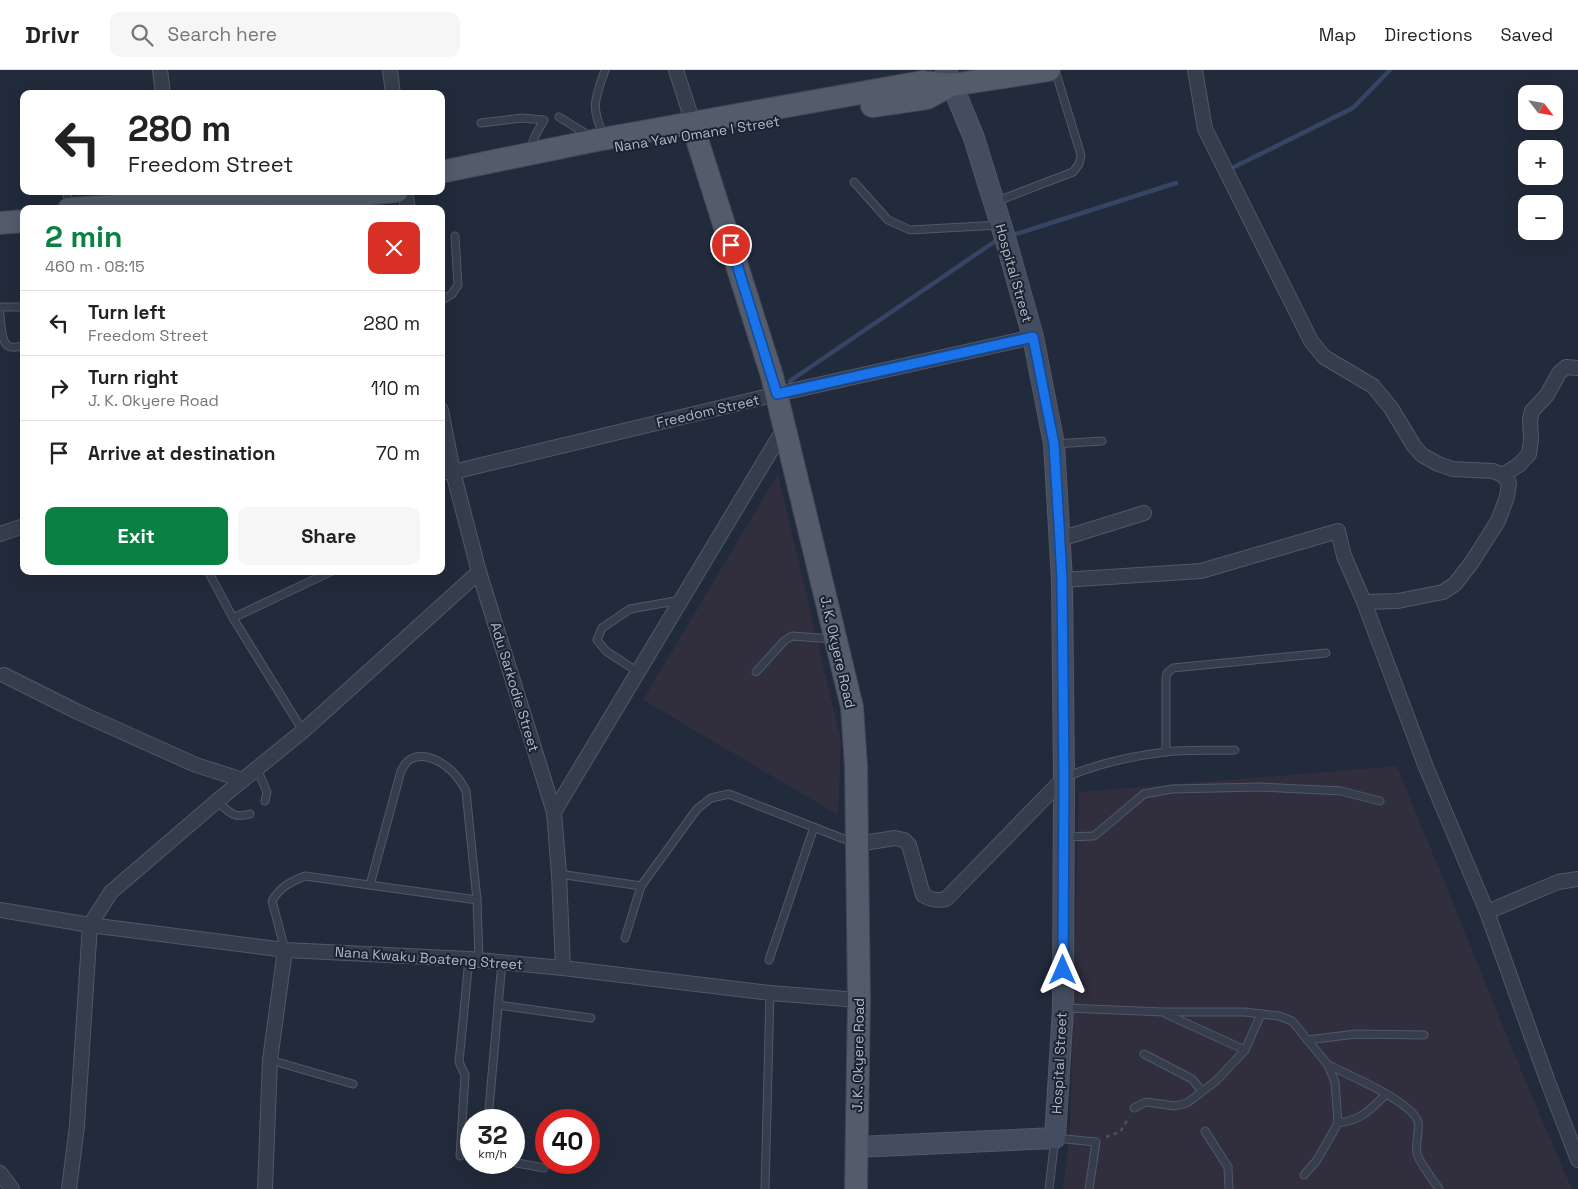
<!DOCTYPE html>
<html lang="en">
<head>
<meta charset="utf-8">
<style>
	:root { --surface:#fff; --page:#f6f6f6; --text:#222; --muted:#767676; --line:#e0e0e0; --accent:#0b8043 }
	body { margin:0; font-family:"Space Grotesk",sans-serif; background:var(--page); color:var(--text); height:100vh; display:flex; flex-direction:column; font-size:19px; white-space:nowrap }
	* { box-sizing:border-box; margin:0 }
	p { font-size:16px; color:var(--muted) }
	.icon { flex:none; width:28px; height:28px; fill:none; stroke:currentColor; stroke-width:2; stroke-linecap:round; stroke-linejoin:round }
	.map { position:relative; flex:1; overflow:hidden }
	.details { position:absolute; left:20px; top:135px; width:425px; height:370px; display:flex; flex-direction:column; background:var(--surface); border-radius:10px; box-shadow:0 5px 20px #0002 }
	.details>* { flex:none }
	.hud { position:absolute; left:20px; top:20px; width:425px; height:105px; border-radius:10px; box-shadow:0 5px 20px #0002; background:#fff; color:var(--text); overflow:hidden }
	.needle { width:32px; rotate:121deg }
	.fabs { position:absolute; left:1518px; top:15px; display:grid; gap:10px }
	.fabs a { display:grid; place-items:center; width:45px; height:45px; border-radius:10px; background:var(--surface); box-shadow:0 5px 20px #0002; font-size:25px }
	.speed { position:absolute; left:460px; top:1039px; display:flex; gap:10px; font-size:25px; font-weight:700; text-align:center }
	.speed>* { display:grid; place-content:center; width:65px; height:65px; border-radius:50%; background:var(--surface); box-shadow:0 5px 20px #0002; line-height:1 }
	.speed small { font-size:12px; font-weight:400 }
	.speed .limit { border:8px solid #d22; background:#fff; color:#111 }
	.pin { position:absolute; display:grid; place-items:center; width:42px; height:42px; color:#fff; margin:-21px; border:2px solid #fff; border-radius:50%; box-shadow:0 1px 5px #0007 }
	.me { position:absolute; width:55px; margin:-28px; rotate:0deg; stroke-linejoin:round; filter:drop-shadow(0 0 4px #0008) }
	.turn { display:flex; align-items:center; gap:18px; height:105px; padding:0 25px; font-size:22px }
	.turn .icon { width:65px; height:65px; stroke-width:2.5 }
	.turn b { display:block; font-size:35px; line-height:42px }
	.round { display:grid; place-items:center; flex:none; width:52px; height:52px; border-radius:10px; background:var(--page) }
	.headline { display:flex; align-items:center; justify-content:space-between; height:85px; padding:0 25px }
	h1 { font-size:30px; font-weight:700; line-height:38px; color:var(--accent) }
	.primary-button { display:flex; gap:10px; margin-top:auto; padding:10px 25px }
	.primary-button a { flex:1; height:58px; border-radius:10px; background:var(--accent); color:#fff; font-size:20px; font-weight:700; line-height:58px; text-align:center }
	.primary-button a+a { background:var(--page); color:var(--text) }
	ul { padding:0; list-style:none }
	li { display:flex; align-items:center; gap:15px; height:65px; padding:0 25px; border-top:1px solid var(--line) }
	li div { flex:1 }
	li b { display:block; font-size:19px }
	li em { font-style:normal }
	header { display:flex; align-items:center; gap:30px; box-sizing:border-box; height:70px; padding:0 25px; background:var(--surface); border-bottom:1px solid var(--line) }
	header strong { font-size:24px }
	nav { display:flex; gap:28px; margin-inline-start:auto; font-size:18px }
	.search { width:350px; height:45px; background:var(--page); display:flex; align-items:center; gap:12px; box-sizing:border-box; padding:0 18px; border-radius:10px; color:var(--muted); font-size:19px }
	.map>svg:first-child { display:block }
	.medical { fill:#312e3d }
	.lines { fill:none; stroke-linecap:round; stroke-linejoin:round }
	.stream { stroke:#354563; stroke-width:4.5 }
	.lane-casing { stroke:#515866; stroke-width:9 }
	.street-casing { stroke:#515866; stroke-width:16 }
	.secondary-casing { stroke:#515866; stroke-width:22 }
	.primary-casing { stroke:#3f4654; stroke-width:24 }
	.path { stroke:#42555a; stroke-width:2.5; stroke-dasharray:4 4; stroke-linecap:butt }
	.lane { stroke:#363d4c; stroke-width:7 }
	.street { stroke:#363d4c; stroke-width:14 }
	.secondary { stroke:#444c5f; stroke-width:20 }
	.primary { stroke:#545c6c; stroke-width:22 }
	.route-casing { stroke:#114b97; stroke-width:12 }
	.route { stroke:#1a73e8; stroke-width:9 }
	.labels { text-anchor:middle; stroke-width:4; stroke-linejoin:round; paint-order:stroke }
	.street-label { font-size:14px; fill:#b1b8c7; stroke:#1b2230 }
</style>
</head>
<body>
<header>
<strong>Drivr</strong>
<div class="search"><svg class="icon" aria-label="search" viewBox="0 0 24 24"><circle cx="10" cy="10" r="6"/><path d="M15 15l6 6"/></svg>Search here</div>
<nav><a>Map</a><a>Directions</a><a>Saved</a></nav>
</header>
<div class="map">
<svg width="1578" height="1119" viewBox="0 0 1578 1119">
	<rect width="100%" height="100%" fill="#222b3b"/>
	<g class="medical">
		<path d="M778,404L841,671L838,745L643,630Z"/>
		<path d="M1397,696L1526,1012L1572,1119H1063L1070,1061L1079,722Z"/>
	</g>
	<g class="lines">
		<g class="stream">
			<path d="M1234,97L1353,38L1390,0"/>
			<path d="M1010,166L1176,113"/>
			<path d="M790,311L997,170L1000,169"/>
		</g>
		<g class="lane-casing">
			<g id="lane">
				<path d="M559,47L590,66"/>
				<path d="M481,53L522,48L544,50L535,66L530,80"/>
				<path d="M604,66C590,37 595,29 605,0"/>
				<path d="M854,112L888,150L910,160L1000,155"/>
				<path d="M66,121L70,136"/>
				<path d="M995,132L1073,102L1079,94L1081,85L1055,0"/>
				<path d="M441,231L452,224L458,215L455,166"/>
				<path d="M0,237H24"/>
				<path d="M0,244C1,252 0,275 11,277C15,278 20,276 24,276"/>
				<path d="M1055,374L1102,371"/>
				<path d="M208,501L233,548L303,661"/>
				<path d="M233,548L332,501"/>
				<path d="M638,602L606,581L597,570L602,558L630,539L681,530"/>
				<path d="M756,602L784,571L792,566L833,569"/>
				<path d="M1166,682V609L1167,603L1173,598L1326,583"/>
				<path d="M257,699L267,722L265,731"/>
				<path d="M1066,707C1097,694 1132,686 1165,682C1188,679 1212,681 1235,680"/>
				<path d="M217,731C229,742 233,749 250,744"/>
				<path d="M1067,767L1094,766L1144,724L1172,719L1260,717L1341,721L1380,731"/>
				<path d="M559,804L641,816"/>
				<path d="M370,815L401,701C403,698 405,693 408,691C424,679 447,694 457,707C461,711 463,716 466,721L477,830L479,890"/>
				<path d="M625,868L641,816L697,739L711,728L729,724L854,773"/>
				<path d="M285,880L272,831C280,817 290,812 305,806L477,830"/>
				<path d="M769,890L814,757"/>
				<path d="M498,935L591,948"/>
				<path d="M1066,938L1164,942H1245L1279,946L1292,951L1328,995L1335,1012L1338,1053L1317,1090L1304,1105"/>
				<path d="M1166,944L1245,980"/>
				<path d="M1307,970L1356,964L1424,965"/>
				<path d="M1144,984L1192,1009L1202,1021"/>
				<path d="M270,990L353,1014"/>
				<path d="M1328,995C1347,1004 1413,1032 1418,1052C1420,1059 1415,1073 1417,1083C1418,1091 1434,1111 1439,1119"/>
				<path d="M1134,1038L1146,1032L1175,1036L1187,1033L1216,1011L1245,980L1261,944"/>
				<path d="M488,1050L502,892"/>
				<path d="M1338,1053C1362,1050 1370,1040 1386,1024"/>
				<path d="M1205,1061L1228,1097L1229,1119"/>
				<path d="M460,1086L465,1005L459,992L469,889"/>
				<path d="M512,1092L544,1098"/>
				<path d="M765,1119L770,923"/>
				<path d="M1049,1119L1055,1068L1096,1072L1089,1119"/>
			</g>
		</g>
		<g class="street-casing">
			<g id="street">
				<path d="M160,0L163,24"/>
				<path d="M390,0L393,24"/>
				<path d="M676,0L693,53"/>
				<path d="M1195,0L1205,59L1311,271L1324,287L1373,316L1391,338L1414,376L1422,385L1438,394L1453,399L1493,401L1503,405L1509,413L1507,427L1498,451L1472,492L1455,514L1443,522L1398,531L1364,532"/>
				<path d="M405,121L408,139"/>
				<path d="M441,340L453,402L479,502L554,742L559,804L563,898"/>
				<path d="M441,402H453L777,324L1033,267"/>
				<path d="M1503,405L1520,394L1529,384L1531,370L1530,350L1532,341L1547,325L1559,303L1566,297L1578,298"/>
				<path d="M0,464L24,456"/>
				<path d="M1060,469L1144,443"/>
				<path d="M1062,510L1201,501L1338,461L1344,486L1364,532L1426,697L1487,842L1548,1012L1578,1090"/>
				<path d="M4,605L78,642L196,695L243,710"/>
				<path d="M554,742L785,357"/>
				<path d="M857,774L895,768L904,770L909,775L923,825C931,830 937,831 946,829L1064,708"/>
				<path d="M0,840L90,855L285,880L469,889L563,898L770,923L859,930"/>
				<path d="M1487,842L1558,812L1578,809"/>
				<path d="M0,1103L12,1119"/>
				<path d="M69,1119L77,1056L90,855L111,822L217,731L303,661L479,502"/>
				<path d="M265,1119L270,990L285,880"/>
			</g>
		</g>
		<g class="secondary-casing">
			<path id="secondary" d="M857,1077L1055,1068L1063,938L1064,708L1062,510L1054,374L1033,267L1006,171L974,68L946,0"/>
		</g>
		<g class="primary-casing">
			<g id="primary">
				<path d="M872,36L927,28L951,15"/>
				<path d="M695,63L772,306L852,637L856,696L859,930L856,1119"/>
				<path d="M441,102L597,70L922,12L952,15L1049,0"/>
				<path d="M279,133L397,121"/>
				<path d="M69,139L174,132L295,121"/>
				<path d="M0,153L24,151"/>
			</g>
		</g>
		<path class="path" d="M1106,1067L1120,1062L1129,1047"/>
		<use href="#lane" class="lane"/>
		<use href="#street" class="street"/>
		<use href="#secondary" class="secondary"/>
		<use href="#primary" class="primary"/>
	</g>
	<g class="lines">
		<g class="route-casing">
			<path id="route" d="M731,175L777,324L1033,267L1054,374L1059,455L1062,510L1064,708L1063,900"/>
		</g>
		<use href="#route" class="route"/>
	</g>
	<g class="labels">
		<g class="street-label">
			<text transform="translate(697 64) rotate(-9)" y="5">Nana Yaw Omane I Street</text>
			<text transform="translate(1014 203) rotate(74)" y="5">Hospital Street</text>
			<text transform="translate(708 341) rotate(-13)" y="5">Freedom Street</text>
			<text transform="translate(838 582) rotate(77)" y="5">J. K. Okyere Road</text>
			<text transform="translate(515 617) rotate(73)" y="5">Adu Sarkodie Street</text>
			<text transform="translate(429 888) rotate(4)" y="5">Nana Kwaku Boateng Street</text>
			<text transform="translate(858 985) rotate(-89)" y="5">J. K. Okyere Road</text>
			<text transform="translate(1059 993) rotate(-87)" y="5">Hospital Street</text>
		</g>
	</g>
</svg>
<div class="fabs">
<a><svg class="needle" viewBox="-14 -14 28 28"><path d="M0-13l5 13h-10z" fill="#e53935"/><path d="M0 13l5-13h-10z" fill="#767676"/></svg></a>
<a>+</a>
<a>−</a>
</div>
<div class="speed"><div>32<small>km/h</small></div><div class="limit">40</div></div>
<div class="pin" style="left:731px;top:175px;background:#d93025"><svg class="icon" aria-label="arrive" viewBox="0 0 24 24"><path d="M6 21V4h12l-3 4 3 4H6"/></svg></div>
<svg class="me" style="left:1063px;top:900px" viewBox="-20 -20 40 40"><path d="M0-17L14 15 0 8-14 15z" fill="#1a73e8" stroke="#fff" stroke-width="4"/></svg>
<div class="hud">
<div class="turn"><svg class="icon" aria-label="left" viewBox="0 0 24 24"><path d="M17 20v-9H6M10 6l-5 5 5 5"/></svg><div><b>280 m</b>Freedom Street</div></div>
</div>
<section class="details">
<div class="headline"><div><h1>2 min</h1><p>460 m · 08:15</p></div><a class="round" style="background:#d93025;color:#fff"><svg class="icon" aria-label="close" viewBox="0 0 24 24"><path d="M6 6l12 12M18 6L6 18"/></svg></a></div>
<ul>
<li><svg class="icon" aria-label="left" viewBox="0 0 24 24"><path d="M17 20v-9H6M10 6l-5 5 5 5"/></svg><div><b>Turn left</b><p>Freedom Street</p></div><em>280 m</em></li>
<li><svg class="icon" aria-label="right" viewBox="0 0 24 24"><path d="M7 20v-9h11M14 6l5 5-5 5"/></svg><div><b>Turn right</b><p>J. K. Okyere Road</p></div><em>110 m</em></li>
<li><svg class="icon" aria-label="arrive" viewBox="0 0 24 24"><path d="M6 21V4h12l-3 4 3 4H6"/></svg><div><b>Arrive at destination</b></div><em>70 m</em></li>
</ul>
<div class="primary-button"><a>Exit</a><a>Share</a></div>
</section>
</div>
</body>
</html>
